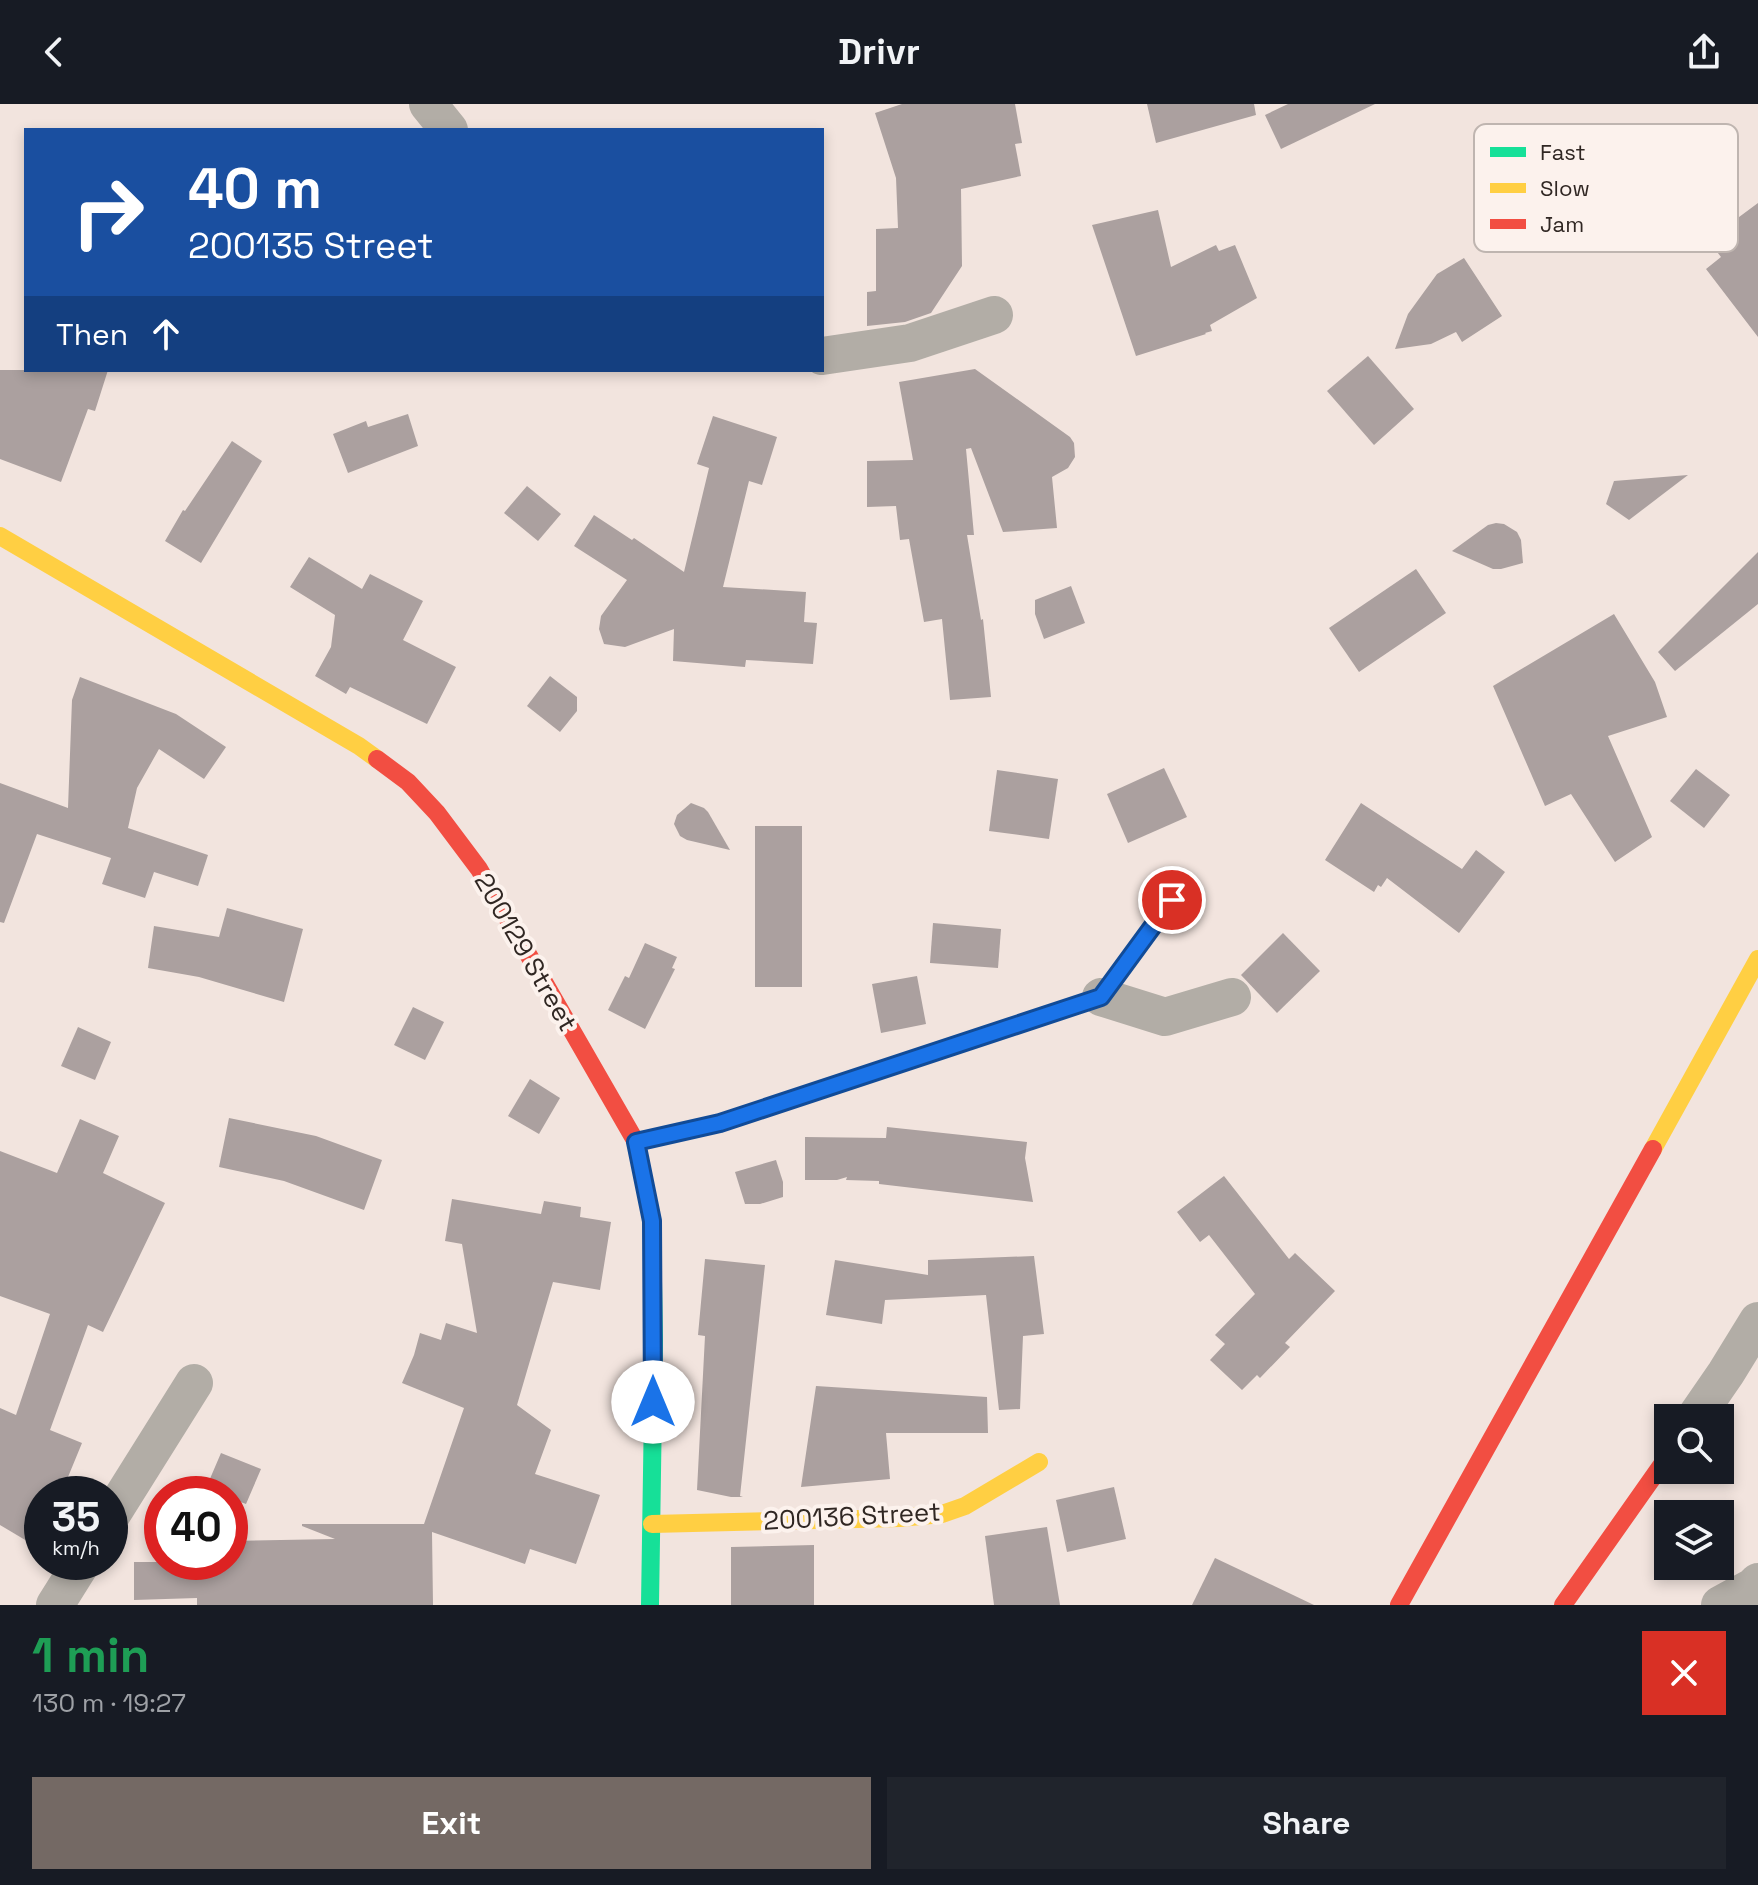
<!DOCTYPE html>
<html lang="en">
<head>
<meta charset="utf-8">
<style>
	:root { --surface:#171b24; --page:#20242c; --text:#f1f3f6; --muted:#9ea1a6; --accent:#746964 }
	body { margin:0; font-family:"Space Grotesk",sans-serif; background:var(--page); color:var(--text); height:100vh; display:flex; flex-direction:column; font-size:30px; white-space:nowrap }
	* { box-sizing:border-box; margin:0 }
	p { font-size:26px; color:var(--muted) }
	.icon { flex:none; width:44px; height:44px; fill:none; stroke:currentColor; stroke-width:2; stroke-linecap:round; stroke-linejoin:round }
	.map { position:relative; height:1501px; overflow:hidden }
	.side { display:flex; flex-direction:column; background:var(--surface); flex:1 }
	.side>* { flex:none }
	.hud { position:absolute; left:24px; top:24px; width:800px; height:244px; border-radius:0px; box-shadow:0 4px 12px #0003; background:#1a4fa0; color:#fff; overflow:hidden }
	.controls { position:absolute; left:1654px; top:1300px; display:grid; gap:16px }
	.controls a { display:grid; place-items:center; width:80px; height:80px; border-radius:0px; background:var(--surface); box-shadow:0 4px 12px #0003; font-size:40px }
	.speed { position:absolute; left:24px; top:1372px; display:flex; gap:16px; font-size:40px; font-weight:700; text-align:center }
	.speed>* { display:grid; place-content:center; width:104px; height:104px; border-radius:50%; background:var(--surface); box-shadow:0 4px 12px #0003; line-height:1 }
	.speed small { font-size:20px; font-weight:400 }
	.speed .limit { border:12px solid #d22; background:#fff; color:#111 }
	.pin { position:absolute; display:grid; place-items:center; width:68px; height:68px; color:#fff; margin:-34px; border:4px solid #fff; border-radius:50%; box-shadow:0 2px 8px #0007 }
	.me { position:absolute; width:88px; margin:-44px; rotate:0deg; stroke-linejoin:round; filter:drop-shadow(0 0 6px #0008) }
	.turn { display:flex; align-items:center; gap:28px; height:168px; padding:0 32px; font-size:36px }
	.turn .icon { width:104px; height:104px; stroke-width:2.5 }
	.turn b { display:block; font-size:56px; line-height:68px }
	.then { display:flex; align-items:center; height:76px; padding:0 32px; background:#0003; gap:16px; font-size:30px }
	.round { display:grid; place-items:center; flex:none; width:84px; height:84px; border-radius:0px; background:var(--page) }
	.summary { display:flex; align-items:center; justify-content:space-between; height:136px; padding:0 32px }
	h1 { font-size:48px; font-weight:800; line-height:60px; color:#1e9e55 }
	.cta { display:flex; gap:16px; margin-top:auto; padding:16px 32px }
	.cta a { flex:1; height:92px; border-radius:0px; background:var(--accent); color:#fff; font-size:32px; font-weight:800; line-height:92px; text-align:center }
	.cta a+a { background:var(--page); color:var(--text) }
	header { display:flex; justify-content:space-between; align-items:center; height:104px; padding:0 32px; background:var(--surface); font-size:36px; font-weight:800 }
	.map>svg:first-child { display:block }
	.building { fill:#aba09f }
	.lines { fill:none; stroke-linecap:round; stroke-linejoin:round }
	.street { stroke:#b2ada6; stroke-width:38 }
	.fast { stroke:#16e098; stroke-width:18 }
	.slow { stroke:#ffcf43; stroke-width:18 }
	.jam { stroke:#f24e42; stroke-width:18 }
	.route-casing { stroke:#114b97; stroke-width:20 }
	.route { stroke:#1a73e8; stroke-width:14 }
	.labels { text-anchor:middle; stroke-width:8; stroke-linejoin:round; paint-order:stroke }
	.street-label { font-size:26px; fill:#302723; stroke:#fcf2ed }
	.key { fill:#fcf2ed; stroke:#bfb5b0; stroke-width:2 }
	.key-label { font-size:22px; fill:#302723 }
</style>
</head>
<body>
<header><svg class="icon" aria-label="back" viewBox="0 0 24 24"><path d="M15 5l-7 7 7 7"/></svg>Drivr<svg class="icon" aria-label="share" viewBox="0 0 24 24"><path d="M12 15V3M7 8l5-5 5 5M5 13v7h14v-7"/></svg></header>
<div class="map">
<svg width="1758" height="1501" viewBox="0 0 1758 1501">
	<rect width="100%" height="100%" fill="#f2e4de"/>
	<g class="building">
		<path d="M902,0H1015L1022,39L1015,40L1021,72L961,85L962,162L931,209L905,218L867,222V188L876,187V125L898,124L896,74L875,9Z"/>
		<path d="M1147,0H1254L1256,11L1156,39Z"/>
		<path d="M1288,0H1375L1281,45L1265,11Z"/>
		<path d="M1758,99V233L1706,165L1721,153L1708,136Z"/>
		<path d="M1158,106L1171,163L1216,141L1219,147L1235,141L1257,194L1210,221L1212,227L1205,229L1206,230L1136,252L1092,121Z"/>
		<path d="M1464,154L1502,212L1462,238L1456,228L1431,240L1395,245L1408,210L1437,170Z"/>
		<path d="M1368,252L1414,305L1374,341L1327,287Z"/>
		<path d="M975,265L1070,333L1074,339L1075,353L1068,364L1052,373L1057,424L1003,428L971,344L966,345L974,431H967L981,516L983,515L991,593L950,596L942,515L924,518L909,435L900,436L896,402L867,403V357L913,356L899,278Z"/>
		<path d="M0,266H108L95,307L88,305L61,378L0,355Z"/>
		<path d="M408,310L418,342L348,369L333,330L366,317L368,323Z"/>
		<path d="M713,312L777,333L762,381L749,377L723,483L806,488L804,518L817,519L813,560L746,556L745,563L673,557L674,525L625,543L604,540L599,525L601,512L627,476L574,442L594,411L632,436L634,434L684,468L709,364L697,360Z"/>
		<path d="M232,337L262,357L201,459L165,437L183,406L185,407Z"/>
		<path d="M1688,371L1629,416L1606,400L1614,377Z"/>
		<path d="M527,382L561,410L538,437L504,409Z"/>
		<path d="M1496,419L1504,420L1517,428L1521,436L1523,459L1501,465H1493L1452,447L1488,421Z"/>
		<path d="M1758,448V500L1675,567L1658,548Z"/>
		<path d="M309,453L362,485L370,470L423,497L403,536L456,563L427,620L350,583L346,590L315,572L331,543L335,511L290,483Z"/>
		<path d="M1416,465L1446,509L1359,568L1329,524Z"/>
		<path d="M1071,482L1085,519L1044,535L1035,510V496Z"/>
		<path d="M1614,510L1655,578L1667,613L1608,632L1652,733L1615,758L1571,690L1545,702L1493,582Z"/>
		<path d="M550,572L577,593V607L560,628L527,602Z"/>
		<path d="M80,573L176,610L226,643L204,675L159,645L137,684L128,724L208,751L198,782L154,768L145,794L102,780L111,754L37,730L4,819L0,818V679L68,704L72,596Z"/>
		<path d="M1164,664L1187,713L1128,739L1107,690Z"/>
		<path d="M1696,665L1730,691L1704,724L1670,697Z"/>
		<path d="M997,666L1058,675L1049,735L989,727Z"/>
		<path d="M691,699L704,704L708,708L730,746L687,736L680,732L674,720L677,711Z"/>
		<path d="M1361,699L1462,765L1476,746L1505,768L1459,829L1387,774L1381,783L1378,781L1374,788L1325,756Z"/>
		<rect x="755" y="722" width="47" height="161"/>
		<path d="M227,804L303,825L284,898L199,873L148,864L154,822L219,833Z"/>
		<path d="M933,819L1001,825L998,864L930,859Z"/>
		<path d="M1283,829L1320,867L1277,909L1241,871Z"/>
		<path d="M645,839L677,853L672,864L675,865L645,925L608,906L625,872L629,874Z"/>
		<path d="M917,872L926,920L881,929L872,880Z"/>
		<path d="M413,903L444,918L425,956L394,941Z"/>
		<path d="M78,923L111,938L95,976L61,962Z"/>
		<path d="M530,975L560,994L539,1030L508,1012Z"/>
		<path d="M229,1014L316,1032L382,1056L364,1106L284,1077L219,1063Z"/>
		<path d="M80,1015L119,1032L103,1069L165,1099L103,1228L88,1221L50,1326L82,1339L61,1390H42V1446L0,1421V1304L16,1311L50,1210L0,1192V1047L57,1069Z"/>
		<path d="M887,1023L1027,1038L1025,1054L1033,1098L879,1080V1077L846,1076L847,1073L837,1076H805V1033L886,1034Z"/>
		<path d="M776,1056L783,1078V1093L760,1100H745L735,1068Z"/>
		<path d="M1224,1072L1289,1155L1295,1149L1335,1187L1285,1239L1290,1243L1260,1274L1257,1271L1242,1286L1210,1256L1225,1240L1215,1231L1255,1190L1209,1131L1200,1138L1177,1108Z"/>
		<path d="M452,1095L541,1110L544,1097L581,1103L580,1113L611,1118L600,1186L553,1178L517,1301L551,1326L535,1370L600,1391L576,1460L530,1445L525,1460L432,1428L433,1501H197V1494L134,1496V1458H230V1437L335,1435L302,1422V1420H424L464,1304L402,1279L414,1251L420,1229L441,1236L446,1219L477,1229L462,1140L445,1137Z"/>
		<path d="M1034,1152L1044,1230L1023,1232L1020,1305L999,1306L986,1191L885,1196L882,1220L826,1211L835,1156L928,1171V1156Z"/>
		<path d="M705,1155L765,1161L740,1392L743,1393H731L697,1386L705,1232L698,1231Z"/>
		<path d="M816,1282L987,1293L988,1329H886L890,1375L801,1383Z"/>
		<path d="M221,1349L261,1365L246,1400L230,1394V1390H221L206,1384Z"/>
		<path d="M1114,1383L1126,1435L1067,1448L1056,1396Z"/>
		<path d="M1047,1423L1060,1501H994L985,1432Z"/>
		<path d="M814,1441V1501H731V1443Z"/>
		<path d="M1215,1454L1314,1501H1192Z"/>
	</g>
	<g class="lines">
		<g class="street">
			<path d="M428,0L449,26"/>
			<path d="M822,252L910,239L994,211"/>
			<path d="M1101,893L1165,913L1232,893"/>
			<path d="M1695,1314L1726,1269L1758,1217"/>
			<path d="M110,1413L194,1279"/>
			<path d="M55,1501L82,1458"/>
			<path d="M1720,1501L1753,1483L1758,1478"/>
		</g>
		<g class="fast">
			<path d="M980,933L1101,893L1172,796"/>
			<path d="M642,1067L652,1117L654,1237L650,1501"/>
		</g>
		<g class="slow">
			<path d="M0,432L359,642L377,655"/>
			<path d="M636,1038L720,1019L980,933"/>
			<path d="M1653,1045L1758,855"/>
			<path d="M652,1420L900,1414L942,1410L965,1402L1039,1358"/>
		</g>
		<g class="jam">
			<path d="M377,655L408,678L437,709L479,765L636,1038L642,1067"/>
			<path d="M1399,1501L1653,1045"/>
			<path d="M1563,1501L1668,1352"/>
		</g>
	</g>
	<g class="lines">
		<g class="route-casing">
			<path id="route" d="M653,1298L652,1117L636,1038L720,1019L1101,893L1172,796"/>
		</g>
		<use href="#route" class="route"/>
	</g>
	<g class="labels">
		<g class="street-label">
			<text transform="translate(526 848) rotate(60)" y="9">200129 Street</text>
			<text transform="translate(852 1412) rotate(-3)" y="9">200136 Street</text>
		</g>
	</g>
	<rect x="1474" y="20" width="264" height="128" rx="12" class="key"/>
	<rect x="1490" y="43" width="36" height="10" fill="#16e098"/>
	<rect x="1490" y="79" width="36" height="10" fill="#ffcf43"/>
	<rect x="1490" y="115" width="36" height="10" fill="#f24e42"/>
	<g class="key-label">
		<text x="1540" y="56">Fast</text>
		<text x="1540" y="92">Slow</text>
		<text x="1540" y="128">Jam</text>
	</g>
</svg>
<div class="controls">
<a><svg class="icon" aria-label="search" viewBox="0 0 24 24"><circle cx="10" cy="10" r="6"/><path d="M15 15l6 6"/></svg></a>
<a><svg class="icon" aria-label="layers" viewBox="0 0 24 24"><path d="M12 4l9 5-9 5-9-5zM3 14l9 5 9-5"/></svg></a>
</div>
<div class="speed"><div>35<small>km/h</small></div><div class="limit">40</div></div>
<div class="pin" style="left:1172px;top:796px;background:#d93025"><svg class="icon" aria-label="arrive" viewBox="0 0 24 24"><path d="M6 21V4h12l-3 4 3 4H6"/></svg></div>
<svg class="me" style="left:653px;top:1298px" viewBox="-20 -20 40 40"><circle r="19" fill="#fff"/><path d="M0-13L10 11 0 6-10 11z" fill="#1a73e8"/></svg>
<div class="hud">
<div class="turn"><svg class="icon" aria-label="right" viewBox="0 0 24 24"><path d="M7 20v-9h11M14 6l5 5-5 5"/></svg><div><b>40 m</b>200135 Street</div></div>
<div class="then">Then<svg class="icon" aria-label="ahead" viewBox="0 0 24 24"><path d="M12 20V5M6 11l6-6 6 6"/></svg></div>
</div>
</div>
<section class="side">
<div class="summary"><div><h1>1 min</h1><p>130 m · 19:27</p></div><a class="round" style="background:#d93025;color:#fff"><svg class="icon" aria-label="close" viewBox="0 0 24 24"><path d="M6 6l12 12M18 6L6 18"/></svg></a></div>
<div class="cta"><a>Exit</a><a>Share</a></div>
</section>
</body>
</html>
